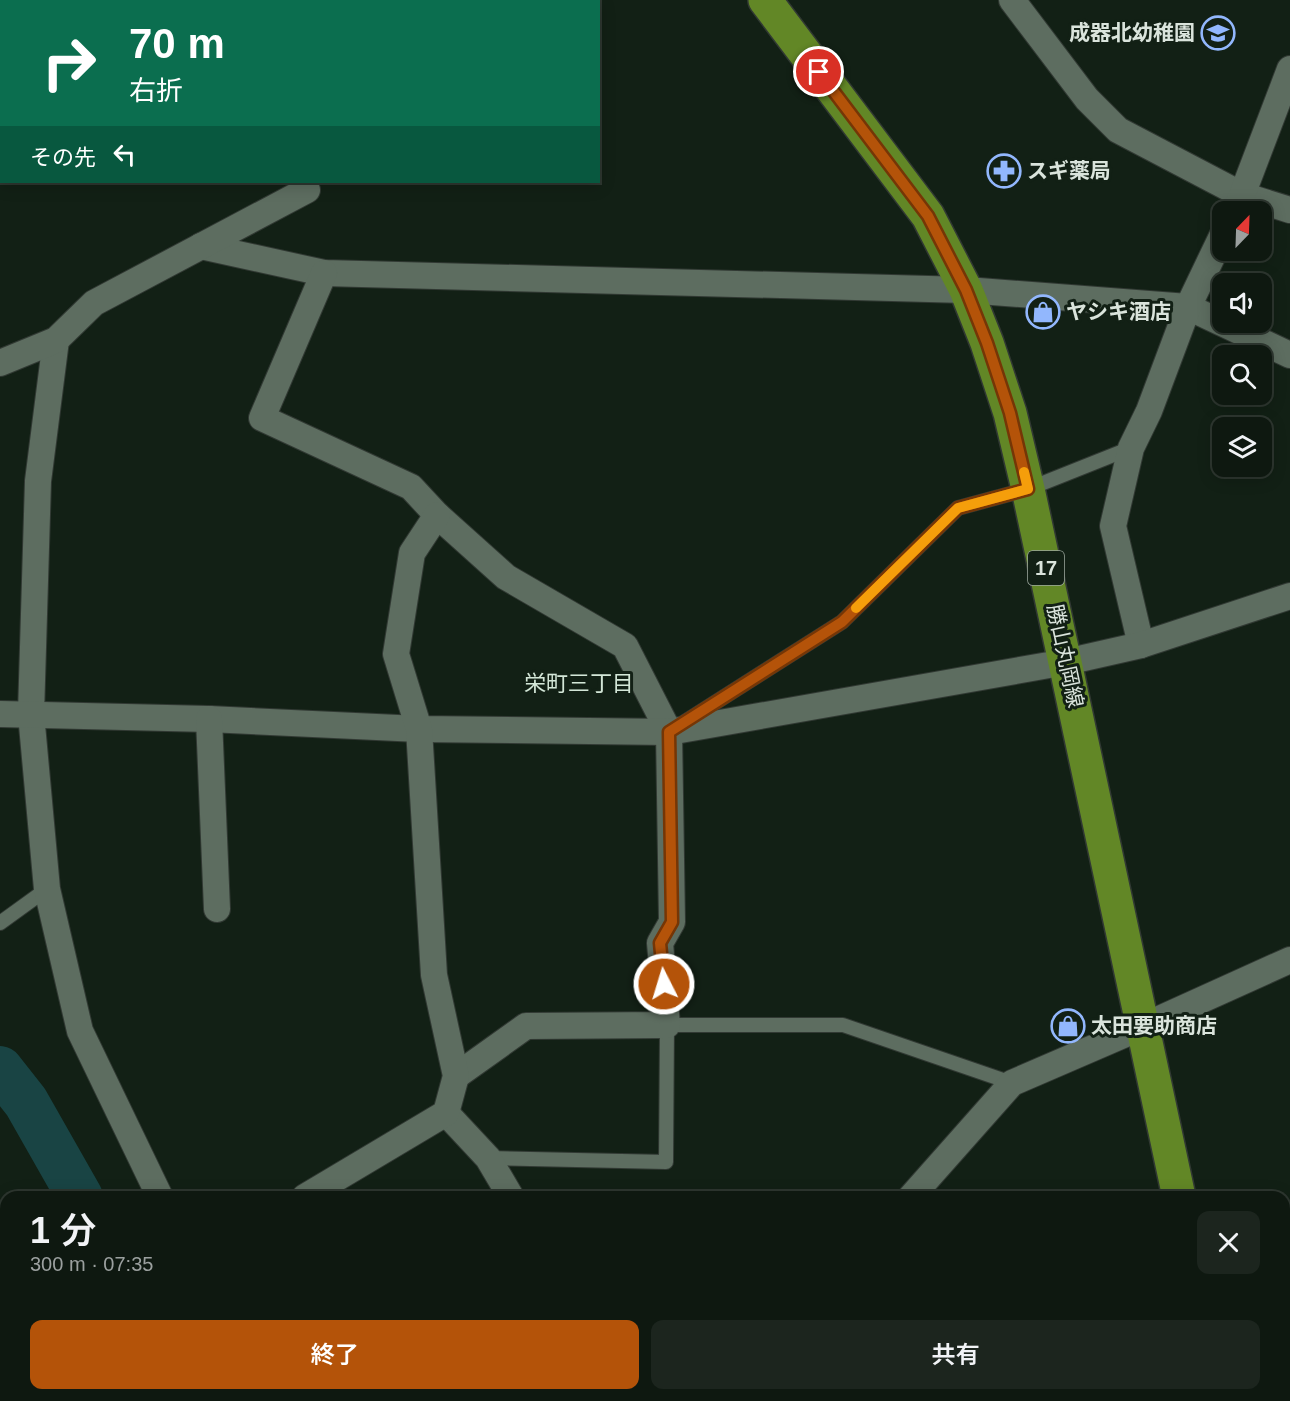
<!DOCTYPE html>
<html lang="ja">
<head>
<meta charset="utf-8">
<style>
	:root { --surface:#0e1810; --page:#1c251e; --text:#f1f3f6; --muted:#9ba09f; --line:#2e3730; --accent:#b45309 }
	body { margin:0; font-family:Helvetica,"Noto Sans JP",sans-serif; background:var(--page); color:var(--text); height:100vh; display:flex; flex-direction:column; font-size:22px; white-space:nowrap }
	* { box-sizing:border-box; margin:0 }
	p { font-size:20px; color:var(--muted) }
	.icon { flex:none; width:33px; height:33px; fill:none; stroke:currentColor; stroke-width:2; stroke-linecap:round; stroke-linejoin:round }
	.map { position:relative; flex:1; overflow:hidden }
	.drawer { position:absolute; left:0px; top:1191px; width:1290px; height:210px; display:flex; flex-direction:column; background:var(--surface); border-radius:18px 18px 0 0; box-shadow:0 3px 15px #0003,0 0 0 2px var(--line) }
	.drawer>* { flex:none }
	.banner { position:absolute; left:0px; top:0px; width:600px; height:183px; box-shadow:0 3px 15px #0003,0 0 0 2px var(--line); background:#0b6e4f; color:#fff; overflow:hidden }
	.needle { width:39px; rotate:23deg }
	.tools { position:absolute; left:1212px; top:201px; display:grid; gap:12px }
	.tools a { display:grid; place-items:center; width:60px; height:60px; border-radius:12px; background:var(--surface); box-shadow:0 3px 15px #0003,0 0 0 2px var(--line); font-size:30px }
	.pin { position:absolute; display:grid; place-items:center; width:51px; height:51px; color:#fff; margin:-26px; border:3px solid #fff; border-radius:50%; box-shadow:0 2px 6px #0007 }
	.me { position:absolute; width:66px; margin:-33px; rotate:355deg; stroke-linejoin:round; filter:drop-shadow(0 0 4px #0008) }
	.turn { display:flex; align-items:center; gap:21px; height:126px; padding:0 30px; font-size:27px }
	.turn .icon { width:78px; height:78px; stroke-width:2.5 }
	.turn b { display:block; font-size:42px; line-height:51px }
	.then { display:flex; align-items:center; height:57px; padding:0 30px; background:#0003; gap:12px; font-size:22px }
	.round { display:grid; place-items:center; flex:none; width:63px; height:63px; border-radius:12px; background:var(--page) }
	.overview { display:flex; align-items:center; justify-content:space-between; height:102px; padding:0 30px }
	h1 { font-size:36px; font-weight:600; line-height:45px }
	.cta { display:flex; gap:12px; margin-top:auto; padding:12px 30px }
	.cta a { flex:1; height:69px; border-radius:12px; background:var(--accent); color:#fff; font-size:24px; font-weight:600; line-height:69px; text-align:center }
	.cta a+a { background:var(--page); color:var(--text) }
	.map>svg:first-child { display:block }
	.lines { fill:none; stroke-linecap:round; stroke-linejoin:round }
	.river { stroke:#194444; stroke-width:46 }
	.building { fill:#58d1b2 }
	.lane-casing { stroke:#313933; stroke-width:16 }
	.street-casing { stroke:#313933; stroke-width:28 }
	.secondary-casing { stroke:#313933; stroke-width:36 }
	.primary-casing { stroke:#313933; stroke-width:36 }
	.lane { stroke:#5d6d60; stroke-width:14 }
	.street { stroke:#5d6d60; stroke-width:26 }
	.secondary { stroke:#607a43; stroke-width:33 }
	.primary { stroke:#628726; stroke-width:33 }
	.route-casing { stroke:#753606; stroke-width:15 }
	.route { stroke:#b45309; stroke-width:10 }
	.slow { stroke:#f59e0b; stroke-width:10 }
	.labels { text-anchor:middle; stroke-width:6; stroke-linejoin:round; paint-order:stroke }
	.shield { fill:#122015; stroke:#9ea9a0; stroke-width:1.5 }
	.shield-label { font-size:20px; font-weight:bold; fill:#dae4dc }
	.poi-label { font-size:21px; font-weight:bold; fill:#dae4dc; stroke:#122015; text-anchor:start }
	.street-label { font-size:21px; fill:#dae4dc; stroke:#122015 }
	.neighbourhood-label { font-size:22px; fill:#d3e6d7; stroke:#122015 }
</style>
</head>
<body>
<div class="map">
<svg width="1290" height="1401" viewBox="0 0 1290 1401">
	<rect width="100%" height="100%" fill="#122015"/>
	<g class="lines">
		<g class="river">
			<path d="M0,1069L26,1102L80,1197"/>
			<path d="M573,1395L577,1401"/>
		</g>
	</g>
	<path class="building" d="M673,1395H717L705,1401H696L694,1397L675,1399Z"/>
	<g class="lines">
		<g class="lane-casing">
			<g id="lane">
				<path d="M683,723L842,622L958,508L1028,489L1131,448"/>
				<path d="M0,923L47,889"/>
				<path d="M488,1158L666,1162L667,1025H843L1012,1083"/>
				<path d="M0,1400L26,1395"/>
			</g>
		</g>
		<g class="street-casing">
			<g id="street">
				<path d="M124,0V2"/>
				<path d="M437,0V2"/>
				<path d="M1012,0L1087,99L1118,130L1242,195L1290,210"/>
				<path d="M177,2L184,0"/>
				<path d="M583,2V0"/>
				<path d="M0,31H2"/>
				<path d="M0,91L2,94"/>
				<path d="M0,150H2"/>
				<path d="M1234,212L1242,195L1290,69"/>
				<path d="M201,246L324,273L966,290L1188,307L1290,355"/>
				<path d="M324,273L262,418L411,487L437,515L506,577L625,646L669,732L672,922L660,943L667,1025L526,1026L456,1076"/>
				<path d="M56,340L38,481L31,714L47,889L80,1031L160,1197"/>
				<path d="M0,363L56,340L94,303L307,190"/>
				<path d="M1141,645L1113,526L1131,448L1149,411L1188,307L1222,236"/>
				<path d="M0,714L209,719L419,729L669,732L1066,662L1141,645L1290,596"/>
				<path d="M209,719L217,909"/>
				<path d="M446,1113L488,1158L511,1197"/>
				<path d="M305,1197L446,1113L456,1076L434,975L419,729L396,654L412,553L437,515"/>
				<path d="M911,1197L1012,1083L1144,1026L1290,960"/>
				<path d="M0,1323L6,1324"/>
				<path d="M132,1395L133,1401"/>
				<path d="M597,1395L599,1401"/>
				<path d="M850,1401L851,1395"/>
				<path d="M1065,1401L1066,1395"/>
			</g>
		</g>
		<g class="secondary-casing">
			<g id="secondary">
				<path d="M1284,1314L1290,1313"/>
				<path d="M903,1401L918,1395"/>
			</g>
		</g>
		<g class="primary-casing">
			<g id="primary">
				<path d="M765,0L928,216L966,290L987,343L1010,413L1028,489L1179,1197"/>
				<path d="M1221,1395L1223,1401"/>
			</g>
		</g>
		<use href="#lane" class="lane"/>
		<use href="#street" class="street"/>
		<use href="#secondary" class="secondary"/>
		<use href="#primary" class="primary"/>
	</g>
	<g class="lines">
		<g class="route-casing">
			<path id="route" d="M664,984L660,943L672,922L669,732L842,622L958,508L1028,489L1010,413L987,343L966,290L928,216L819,72"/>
		</g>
		<use href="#route" class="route"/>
		<path class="slow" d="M856,608L958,508L1028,489L1024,472"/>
	</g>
	<defs>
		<g id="school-ring" transform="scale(1.725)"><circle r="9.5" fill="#122015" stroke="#92b7fd" stroke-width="1.5"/><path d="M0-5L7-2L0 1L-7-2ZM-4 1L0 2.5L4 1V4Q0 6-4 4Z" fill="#92b7fd"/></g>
		<g id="pharmacy-ring" transform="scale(1.725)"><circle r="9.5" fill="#122015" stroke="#92b7fd" stroke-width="1.5"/><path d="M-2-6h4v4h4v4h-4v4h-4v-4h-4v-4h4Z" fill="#92b7fd"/></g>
		<g id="shop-ring" transform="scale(1.725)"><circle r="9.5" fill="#122015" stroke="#92b7fd" stroke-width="1.5"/><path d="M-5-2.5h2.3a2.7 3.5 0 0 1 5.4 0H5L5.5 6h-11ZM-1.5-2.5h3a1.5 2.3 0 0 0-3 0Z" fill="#92b7fd"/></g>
	</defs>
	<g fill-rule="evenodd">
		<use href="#school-ring" x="1218" y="33"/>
		<use href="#pharmacy-ring" x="1004" y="171"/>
		<use href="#shop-ring" x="1043" y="312"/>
		<use href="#shop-ring" x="1068" y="1026"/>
	</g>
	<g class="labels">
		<rect class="shield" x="1028" y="551" width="36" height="34" rx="4.5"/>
		<g class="shield-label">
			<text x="1046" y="575">17</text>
		</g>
		<g class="poi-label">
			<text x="1195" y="40" text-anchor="end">成器北幼稚園</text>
			<text x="1027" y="178">スギ薬局</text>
			<text x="1066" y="319">ヤシキ酒店</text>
			<text x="1091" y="1033">太田要助商店</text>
		</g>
		<g class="street-label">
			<text transform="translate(1065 656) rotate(78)" y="7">勝山丸岡線</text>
		</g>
		<g class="neighbourhood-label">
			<text x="579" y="691">栄町三丁目</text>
		</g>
	</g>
</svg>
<div class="tools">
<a><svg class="needle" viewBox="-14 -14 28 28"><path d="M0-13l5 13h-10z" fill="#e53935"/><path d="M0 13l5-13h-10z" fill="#9ba09f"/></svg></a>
<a><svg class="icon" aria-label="sound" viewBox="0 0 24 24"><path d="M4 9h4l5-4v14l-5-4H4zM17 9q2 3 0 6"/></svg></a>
<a><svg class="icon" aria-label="search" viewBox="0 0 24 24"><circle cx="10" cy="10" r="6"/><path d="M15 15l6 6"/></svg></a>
<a><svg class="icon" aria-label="layers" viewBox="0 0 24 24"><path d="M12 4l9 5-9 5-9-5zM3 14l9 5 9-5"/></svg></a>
</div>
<div class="pin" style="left:819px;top:72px;background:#d93025"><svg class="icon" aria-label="arrive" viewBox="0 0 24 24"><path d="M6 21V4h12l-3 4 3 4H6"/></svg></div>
<svg class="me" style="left:664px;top:984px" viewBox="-20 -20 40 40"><circle r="17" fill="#b45309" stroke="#fff" stroke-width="3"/><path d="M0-11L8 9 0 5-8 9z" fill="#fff"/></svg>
<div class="banner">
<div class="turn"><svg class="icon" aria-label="right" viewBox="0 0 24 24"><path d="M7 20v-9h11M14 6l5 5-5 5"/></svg><div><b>70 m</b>右折</div></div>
<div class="then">その先<svg class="icon" aria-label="left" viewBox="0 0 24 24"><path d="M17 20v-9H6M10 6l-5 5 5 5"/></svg></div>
</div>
<section class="drawer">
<div class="overview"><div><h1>1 分</h1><p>300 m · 07:35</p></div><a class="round"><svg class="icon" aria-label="close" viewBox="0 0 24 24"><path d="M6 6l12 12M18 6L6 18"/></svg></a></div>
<div class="cta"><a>終了</a><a>共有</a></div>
</section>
</div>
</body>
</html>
